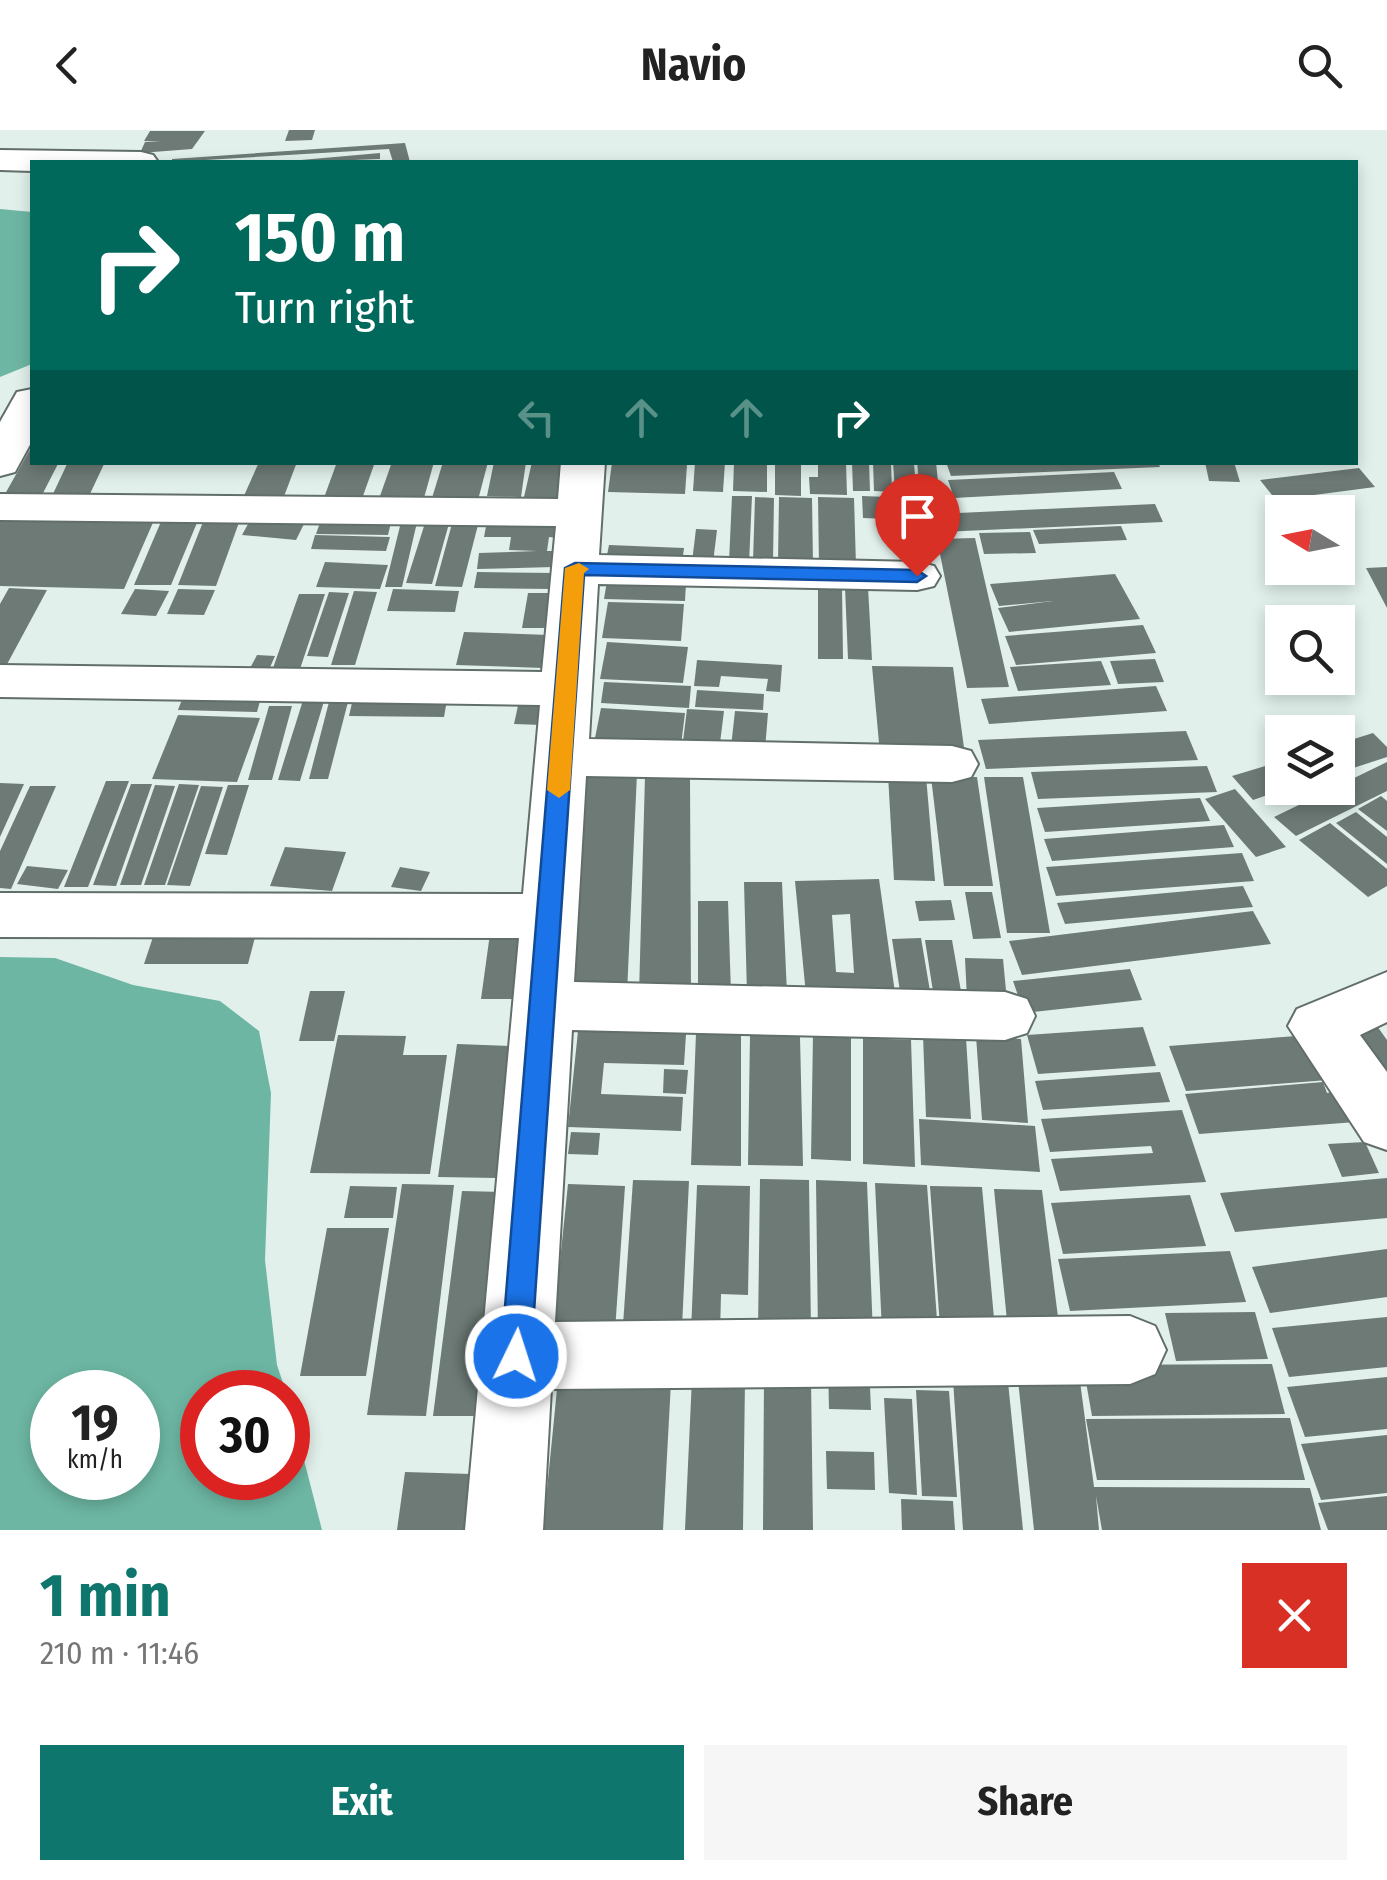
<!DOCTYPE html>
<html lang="en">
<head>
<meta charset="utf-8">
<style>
	:root { --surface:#fff; --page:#f6f6f6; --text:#222; --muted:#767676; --accent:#0f766e }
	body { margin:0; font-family:"Fira Sans Condensed",sans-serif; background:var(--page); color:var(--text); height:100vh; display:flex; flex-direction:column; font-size:38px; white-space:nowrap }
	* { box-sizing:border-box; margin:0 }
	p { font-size:32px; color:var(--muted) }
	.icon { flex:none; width:55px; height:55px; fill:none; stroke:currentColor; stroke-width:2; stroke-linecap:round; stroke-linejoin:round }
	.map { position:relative; height:1400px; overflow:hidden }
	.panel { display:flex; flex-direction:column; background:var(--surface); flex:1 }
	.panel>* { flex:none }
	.guide { position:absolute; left:30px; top:30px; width:1328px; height:305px; border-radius:0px; box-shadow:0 5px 15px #0003; background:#00695c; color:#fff; overflow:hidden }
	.needle { width:65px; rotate:280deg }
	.tools { position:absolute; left:1265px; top:365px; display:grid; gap:20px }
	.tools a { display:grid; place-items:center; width:90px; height:90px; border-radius:0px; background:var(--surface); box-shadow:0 5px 15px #0003; font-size:50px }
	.speed { position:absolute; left:30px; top:1240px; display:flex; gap:20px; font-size:50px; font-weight:700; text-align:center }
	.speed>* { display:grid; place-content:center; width:130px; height:130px; border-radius:50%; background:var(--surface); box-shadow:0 5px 15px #0003; line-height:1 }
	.speed small { font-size:25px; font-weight:400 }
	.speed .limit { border:15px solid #d22; background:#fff; color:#111 }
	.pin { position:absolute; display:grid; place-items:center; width:85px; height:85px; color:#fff; margin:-102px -42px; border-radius:50% 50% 50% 0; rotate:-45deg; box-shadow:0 0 10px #0007 }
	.pin .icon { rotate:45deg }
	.me { position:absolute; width:110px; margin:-55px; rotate:4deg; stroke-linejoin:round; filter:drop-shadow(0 0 8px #0008) }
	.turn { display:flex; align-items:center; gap:35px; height:210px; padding:0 40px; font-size:45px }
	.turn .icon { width:130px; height:130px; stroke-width:2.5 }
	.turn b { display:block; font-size:70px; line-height:85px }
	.lanes { display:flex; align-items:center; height:95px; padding:0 40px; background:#0003; justify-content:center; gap:50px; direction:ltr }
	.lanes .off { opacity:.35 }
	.round { display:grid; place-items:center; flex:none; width:105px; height:105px; border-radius:0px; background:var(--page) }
	.headline { display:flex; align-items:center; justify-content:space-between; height:170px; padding:0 40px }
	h1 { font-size:60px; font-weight:700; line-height:75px; color:var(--accent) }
	.button { display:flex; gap:20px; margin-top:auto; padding:20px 40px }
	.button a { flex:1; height:115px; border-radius:0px; background:var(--accent); color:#fff; font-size:40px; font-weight:700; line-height:115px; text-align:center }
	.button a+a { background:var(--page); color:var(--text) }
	header { display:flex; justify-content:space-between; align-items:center; height:130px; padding:0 40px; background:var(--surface); font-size:45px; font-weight:700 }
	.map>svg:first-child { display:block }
	.water { fill:#6db6a3; fill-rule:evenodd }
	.building { fill:#6d7a76; fill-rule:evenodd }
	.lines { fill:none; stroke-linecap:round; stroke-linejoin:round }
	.minor-casing { stroke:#616e6a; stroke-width:4 }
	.minor { fill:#fff; fill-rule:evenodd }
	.route { fill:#1a73e8; stroke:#114b97; stroke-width:2.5 }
	.slow { fill:#f59e0b }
</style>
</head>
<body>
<header><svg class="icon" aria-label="back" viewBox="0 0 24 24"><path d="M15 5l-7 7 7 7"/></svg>Navio<svg class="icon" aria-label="search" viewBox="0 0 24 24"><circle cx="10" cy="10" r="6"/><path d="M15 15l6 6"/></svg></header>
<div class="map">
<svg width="1387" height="1400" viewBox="0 0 1387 1400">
	<rect width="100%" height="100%" fill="#e1f0eb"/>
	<g class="water">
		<path d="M0,79L32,82V234L0,247Z"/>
		<path d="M0,827L55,828L133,855L220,871L259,901L271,963L265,1130L277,1235L286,1262H202V1348H288V1268L322,1400H0ZM52,1262H138V1348H52Z"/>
	</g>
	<g class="building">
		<path d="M289,0H315L312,10L285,11Z"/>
		<path d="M150,1H205L192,19L140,23L145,12H161L144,11Z"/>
		<path d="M405,13L410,32H393L389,19L172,32V29Z"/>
		<path d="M380,23V29L301,32V30Z"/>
		<path d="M32,316V332H59L42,365L5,364Z"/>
		<path d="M68,332H105L89,366H52Z"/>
		<path d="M259,332H297L283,369L243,368Z"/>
		<path d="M337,332H375L363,366L325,365Z"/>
		<path d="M392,332H434L424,368L380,366Z"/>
		<path d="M443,332H488L478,370L432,368Z"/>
		<path d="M494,332H526L521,367L487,366Z"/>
		<path d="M532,332H568L560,369L524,367Z"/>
		<path d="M695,332H725L723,362L693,361Z"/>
		<path d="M734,332H767V362L733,361Z"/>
		<path d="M775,332H801V366L775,365Z"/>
		<path d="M818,332H846L847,365L810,364L809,347H818Z"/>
		<path d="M852,332H869L870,361H853Z"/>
		<path d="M873,332H891L892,362L874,361Z"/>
		<path d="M893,332H914L916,362H895Z"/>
		<path d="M917,332H936L939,362H920Z"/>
		<path d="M946,332H1158L1160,337L951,346Z"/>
		<path d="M1205,332H1234L1240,352L1209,351Z"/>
		<path d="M612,333L687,335L685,364L608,362Z"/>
		<path d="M1359,338L1375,357L1276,370L1260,350Z"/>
		<path d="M1114,342L1122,359L954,368L948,350Z"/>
		<path d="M732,366H752L749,433L729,432Z"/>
		<path d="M862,366L888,367L889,389L863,388Z"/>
		<path d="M755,367L774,368L773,431H753Z"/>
		<path d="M779,367L812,368L813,434L778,433Z"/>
		<path d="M818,367L854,368L856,436L819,435Z"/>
		<path d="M1155,374L1163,392L942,402L936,384Z"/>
		<path d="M253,385L306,390L296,410L242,405Z"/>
		<path d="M488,386L560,387L557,408L549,407L547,421H555L554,437L477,439L479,423L537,421L509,420L511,407H484Z"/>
		<path d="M163,387L199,388L171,455H134Z"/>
		<path d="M205,387H241L216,456L178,455Z"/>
		<path d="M322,387L392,388L388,405L316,404Z"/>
		<path d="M0,388H155L124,459L0,456Z"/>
		<path d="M402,388H418L402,457H385Z"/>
		<path d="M426,390H450L432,454L406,453Z"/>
		<path d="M453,390L479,391L462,457L435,456Z"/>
		<path d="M1121,396L1127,410L1039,414L1033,400Z"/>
		<path d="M696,399L717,400L713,433L692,432Z"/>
		<path d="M1030,402L1036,423L984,424L979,403Z"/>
		<path d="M315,405L390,407L386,421L311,419Z"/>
		<path d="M975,408L1009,557L967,558L937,409Z"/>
		<path d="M609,415L684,418L682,433L606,430Z"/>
		<path d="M325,432L388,435L380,459L316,457Z"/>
		<path d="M1387,437V478L1366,438Z"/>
		<path d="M477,442L555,443L553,459L474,458Z"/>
		<path d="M1115,444L1140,489L1009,502L998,478L1053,471L999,476L990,454Z"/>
		<path d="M607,451L686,453L685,471L604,469Z"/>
		<path d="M818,456L842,457L843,529H818Z"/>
		<path d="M845,457H868L872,530L848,529Z"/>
		<path d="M9,458L47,460L5,538H0V474Z"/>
		<path d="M135,459L169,461L156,486L121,484Z"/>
		<path d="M178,459L215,460L204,485L167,484Z"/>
		<path d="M393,459L459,461L455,482L387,481Z"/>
		<path d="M354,461L377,462L355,535H331Z"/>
		<path d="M329,462L349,463L328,527L307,526Z"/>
		<path d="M528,463H553L548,498H522Z"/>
		<path d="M299,464H325L300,539L273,538Z"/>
		<path d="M608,472L684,474L681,511L602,508Z"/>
		<path d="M1143,495L1156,523L1016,535L1005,506Z"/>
		<path d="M464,502L549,505L543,538L456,535Z"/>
		<path d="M607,512L688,517L683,553L600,549Z"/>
		<path d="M257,525L275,526L268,542L249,540Z"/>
		<path d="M1155,529L1164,552L1118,554L1110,531Z"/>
		<path d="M697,530L782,535L780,562L766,561L768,549L721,546L719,557L694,556Z"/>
		<path d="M1101,531L1111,555L1018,561L1010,537Z"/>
		<path d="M872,536L953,537L965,625L880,624Z"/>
		<path d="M604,552L691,556L689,578L601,573Z"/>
		<path d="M1156,556L1167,581L989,594L981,569Z"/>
		<path d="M186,559L263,560L257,582L178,580Z"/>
		<path d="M697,560L764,564L763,580L695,577Z"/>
		<path d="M521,562L549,564L542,595L514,594Z"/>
		<path d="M354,564H448L444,587L349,586Z"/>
		<path d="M304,567L325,568L300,651L278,650Z"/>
		<path d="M329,572H348L328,649H309Z"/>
		<path d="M269,576H292L272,650H248Z"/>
		<path d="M601,578L685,583L680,623L593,618Z"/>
		<path d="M687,579L724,581L719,621L682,619Z"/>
		<path d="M735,581L768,583L765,619L731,617Z"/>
		<path d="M178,585L260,588L237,652L152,649Z"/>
		<path d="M1186,601L1198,630L986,639L978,610Z"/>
		<path d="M1373,603L1387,617V627L1338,643V614Z"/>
		<path d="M1282,631V660L1253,670L1232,646Z"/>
		<path d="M1387,632V661L1296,706L1274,687Z"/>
		<path d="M1207,636L1217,662L1038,669L1031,642Z"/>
		<path d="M587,643H637L627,863H569Z"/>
		<path d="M888,645L926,646L935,751L894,750Z"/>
		<path d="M645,646H690L691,864H639Z"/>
		<path d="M931,647H977L993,756H944Z"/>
		<path d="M984,647H1023L1050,803H1007Z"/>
		<path d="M106,651H129L88,757H64Z"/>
		<path d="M0,653L24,654L0,707Z"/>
		<path d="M131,654H152L116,756L93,755Z"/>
		<path d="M179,654L199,655L165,755H144Z"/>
		<path d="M155,655L175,656L141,755H120Z"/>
		<path d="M228,655H249L227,725L205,724Z"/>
		<path d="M30,656H56L11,759L0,758V721Z"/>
		<path d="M201,656L223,657L190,756L167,755Z"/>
		<path d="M1235,659L1286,717L1256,727L1205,669Z"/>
		<path d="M1381,666L1387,671V701L1358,679Z"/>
		<path d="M1200,668L1210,691L1045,702L1037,678Z"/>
		<path d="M1356,682L1387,707V734L1336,693Z"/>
		<path d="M1330,693L1387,739V756L1368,767L1299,710Z"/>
		<path d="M1224,695L1234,717L1052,731L1044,709Z"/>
		<path d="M285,717L346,722L332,761L270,756Z"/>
		<path d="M1242,723L1254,751L1056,766L1046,737Z"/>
		<path d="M27,736L68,740L58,759L17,754Z"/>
		<path d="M400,737L430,742L421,761L391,757Z"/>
		<path d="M879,749L895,863L806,865L795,751ZM850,784L854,843L836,842L832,785Z"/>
		<path d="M744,752H782L787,864H747Z"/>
		<path d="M1243,756L1253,777L1065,794L1057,773Z"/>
		<path d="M965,762H992L1001,808L973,809Z"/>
		<path d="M951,770L955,790L919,791L915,771Z"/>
		<path d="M698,771H728L731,864H698Z"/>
		<path d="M1253,781L1271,814L1022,845L1009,811Z"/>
		<path d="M492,789H529L521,869H481Z"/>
		<path d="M157,795L258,796L248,834H144Z"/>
		<path d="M921,808L931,867L901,868L892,809Z"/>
		<path d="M925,810H952L962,867L934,868Z"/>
		<path d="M965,828L1003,829L1007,871L967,869Z"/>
		<path d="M1130,839L1142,870L1024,883L1013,851Z"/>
		<path d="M310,861H345L334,911H299Z"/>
		<path d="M1372,889L1387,910V969L1337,898Z"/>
		<path d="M1143,897L1156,936L1038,944L1027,905Z"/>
		<path d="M578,901L686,904L684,935L604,933L601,964L683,967L681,1001L568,997Z"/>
		<path d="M696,903L741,904V1036L691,1035Z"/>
		<path d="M813,904L851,906V1031L811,1029Z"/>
		<path d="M338,905L406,906L403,925H447L430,1044L310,1043Z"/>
		<path d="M750,905L800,907L803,1036L748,1035Z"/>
		<path d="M923,905L966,908L971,989L926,987Z"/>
		<path d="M1309,905L1328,950L1186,961L1169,916Z"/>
		<path d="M976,906L1021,909L1028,993L982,990Z"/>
		<path d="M863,908L911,910L915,1037L863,1034Z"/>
		<path d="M457,914L513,916L497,1048L438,1047Z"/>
		<path d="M664,939L688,940L686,964L663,963Z"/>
		<path d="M1160,942L1170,972L1043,980L1035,951Z"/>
		<path d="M1323,952L1327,963L1342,961L1356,992L1199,1004L1185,964Z"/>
		<path d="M1182,980L1206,1052L1060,1061L1051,1029L1153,1023L1151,1016L1050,1022L1041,989Z"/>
		<path d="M919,989L1035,996L1040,1042L921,1035Z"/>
		<path d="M571,1002L600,1003L598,1025L568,1024Z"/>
		<path d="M1365,1012L1379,1043L1342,1047L1328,1014Z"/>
		<path d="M1387,1048V1088L1235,1102L1220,1063Z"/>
		<path d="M760,1049L809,1050L811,1202L758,1201Z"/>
		<path d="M633,1050L689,1051L682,1197L623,1195Z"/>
		<path d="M816,1050L867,1052L873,1205L818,1203Z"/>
		<path d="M875,1053L927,1055L938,1203L882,1201Z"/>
		<path d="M402,1054L454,1055L426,1286L367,1285Z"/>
		<path d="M568,1054L625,1056L615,1201L553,1199Z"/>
		<path d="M697,1055L750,1056L748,1165L721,1164L720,1203L691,1202Z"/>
		<path d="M350,1056L397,1057L393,1088H344Z"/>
		<path d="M930,1056L982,1057L995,1199L940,1197Z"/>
		<path d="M994,1059L1042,1060L1060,1203L1008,1201Z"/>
		<path d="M462,1061L503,1062L479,1286H433Z"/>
		<path d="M1190,1065L1206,1116L1063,1124L1051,1073Z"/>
		<path d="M327,1098H389L366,1246H300Z"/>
		<path d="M1387,1119V1167L1270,1183L1252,1137Z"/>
		<path d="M1230,1121L1246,1172L1070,1181L1058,1129Z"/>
		<path d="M1255,1182L1268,1229L1176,1231L1165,1183Z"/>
		<path d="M1387,1187V1237L1289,1247L1272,1198Z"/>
		<path d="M828,1234L869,1235L871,1280L829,1279Z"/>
		<path d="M1272,1234L1285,1284L1092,1286L1083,1235Z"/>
		<path d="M1017,1241L1079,1244L1094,1357L1310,1358L1321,1400H1102L1096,1366L1099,1400H1034Z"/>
		<path d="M764,1247L811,1249L813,1400H763Z"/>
		<path d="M1387,1247V1299L1305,1307L1287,1257Z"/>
		<path d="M692,1248L745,1250L743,1400H685Z"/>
		<path d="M558,1249L671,1252L663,1400H543Z"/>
		<path d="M953,1250L1008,1252L1023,1400H963Z"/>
		<path d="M916,1260L949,1261L957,1367L922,1366Z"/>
		<path d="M884,1268L912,1269L917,1365L889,1363Z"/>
		<path d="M1290,1288L1305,1350H1097L1086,1289Z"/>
		<path d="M1387,1305V1363L1321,1370L1301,1314Z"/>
		<path d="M826,1321L874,1322L875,1360L827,1359Z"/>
		<path d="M405,1342L471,1344L465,1400H397Z"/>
		<path d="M1387,1366V1400H1328L1318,1373Z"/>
		<path d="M901,1369L953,1371L955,1400H902Z"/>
	</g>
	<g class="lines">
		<g class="minor-casing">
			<g id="minor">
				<path d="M0,20L141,22L153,25L158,32H32V41L0,40Z"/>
				<path d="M32,259V311L15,342L0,346V292L17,262Z"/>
				<path d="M561,332H605L599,425L917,432L934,436L940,446L934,456L917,460L598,454L589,609L952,616L971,621L978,634L971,647L952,652L586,646L574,852L1005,862L1027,869L1035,886L1027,903L1005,910L572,900L555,1192L1130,1186L1155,1196L1166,1220L1155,1244L1130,1254L551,1259L543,1400H465L519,808L0,807V763L523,764L540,575L0,567V535L542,542L556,396L0,390V364L558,369Z"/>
				<path d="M1387,842V892L1360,905L1387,942V1020L1364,1012L1288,896L1297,879Z"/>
			</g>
		</g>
		<use href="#minor" class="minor"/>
	</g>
	<path class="route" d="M575,433L917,440L926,446L917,452L584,445L531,1226L527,1236L516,1240L506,1236L501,1226L565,438Z"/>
	<path class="slow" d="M579,433L589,439L584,443L570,660L559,668L547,660L565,438Z"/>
</svg>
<div class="tools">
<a><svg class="needle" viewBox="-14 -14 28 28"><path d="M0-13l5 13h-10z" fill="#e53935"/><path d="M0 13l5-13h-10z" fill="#767676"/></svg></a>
<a><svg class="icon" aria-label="search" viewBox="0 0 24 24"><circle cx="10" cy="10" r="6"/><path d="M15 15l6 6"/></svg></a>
<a><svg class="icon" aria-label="layers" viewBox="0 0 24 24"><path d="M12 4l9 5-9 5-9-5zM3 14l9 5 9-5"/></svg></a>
</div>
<div class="speed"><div>19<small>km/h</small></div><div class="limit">30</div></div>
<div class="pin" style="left:917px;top:446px;background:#d93025"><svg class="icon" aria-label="arrive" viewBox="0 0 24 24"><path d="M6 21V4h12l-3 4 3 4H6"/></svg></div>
<svg class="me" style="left:516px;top:1226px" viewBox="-20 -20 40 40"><circle r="17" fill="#1a73e8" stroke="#fff" stroke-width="3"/><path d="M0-11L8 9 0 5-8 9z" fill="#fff"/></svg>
<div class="guide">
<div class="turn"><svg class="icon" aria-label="right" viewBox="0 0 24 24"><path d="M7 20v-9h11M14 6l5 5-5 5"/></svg><div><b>150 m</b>Turn right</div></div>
<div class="lanes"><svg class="icon off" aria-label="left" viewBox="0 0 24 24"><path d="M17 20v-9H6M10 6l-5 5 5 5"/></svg><svg class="icon off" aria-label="ahead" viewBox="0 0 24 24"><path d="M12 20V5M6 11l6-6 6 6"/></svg><svg class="icon off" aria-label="ahead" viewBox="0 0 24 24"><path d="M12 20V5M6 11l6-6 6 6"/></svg><svg class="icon" aria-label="right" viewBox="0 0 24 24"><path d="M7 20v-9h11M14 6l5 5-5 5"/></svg></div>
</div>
</div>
<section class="panel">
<div class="headline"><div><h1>1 min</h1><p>210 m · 11:46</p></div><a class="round" style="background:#d93025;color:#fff"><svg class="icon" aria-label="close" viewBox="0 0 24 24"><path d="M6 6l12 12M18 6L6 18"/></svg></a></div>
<div class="button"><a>Exit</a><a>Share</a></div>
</section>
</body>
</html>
